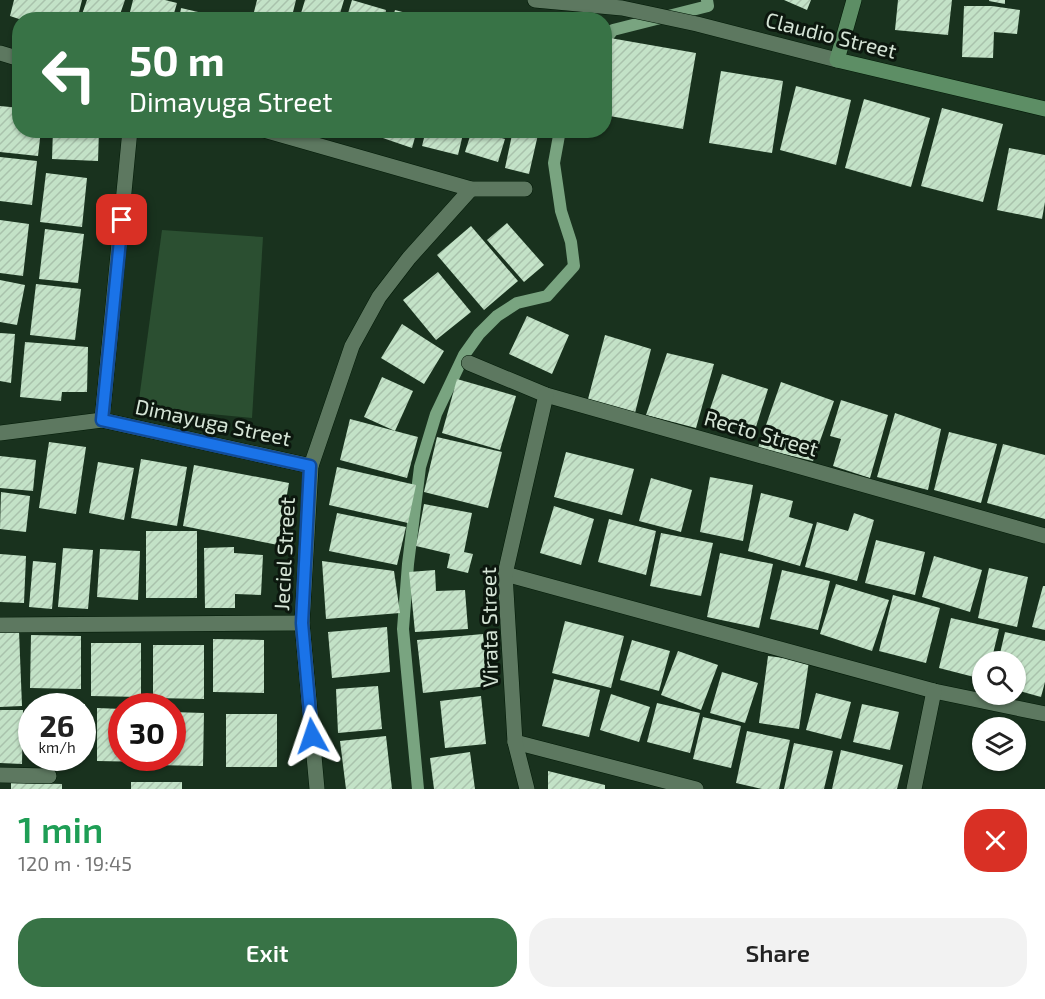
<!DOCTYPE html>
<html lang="en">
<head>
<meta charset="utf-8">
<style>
	:root { --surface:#fff; --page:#f2f2f2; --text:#222; --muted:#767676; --accent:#387346 }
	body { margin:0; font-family:"Exo 2",sans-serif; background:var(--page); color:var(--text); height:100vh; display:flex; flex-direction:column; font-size:22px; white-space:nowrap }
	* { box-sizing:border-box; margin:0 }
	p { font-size:20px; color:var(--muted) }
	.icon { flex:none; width:33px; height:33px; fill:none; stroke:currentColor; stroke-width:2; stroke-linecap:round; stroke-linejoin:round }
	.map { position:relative; height:789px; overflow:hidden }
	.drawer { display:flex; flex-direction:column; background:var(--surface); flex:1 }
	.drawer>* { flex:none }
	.banner { position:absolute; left:12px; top:12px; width:600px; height:126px; border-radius:24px; box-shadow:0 2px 4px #0004; background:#387346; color:#fff; overflow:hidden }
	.fabs { position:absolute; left:972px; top:651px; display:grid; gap:12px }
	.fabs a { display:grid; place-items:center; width:54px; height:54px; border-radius:50%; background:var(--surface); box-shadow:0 2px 4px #0004; font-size:30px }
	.speed { position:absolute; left:18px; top:693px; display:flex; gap:12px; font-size:30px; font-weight:700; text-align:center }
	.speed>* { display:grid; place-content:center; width:78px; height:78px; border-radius:50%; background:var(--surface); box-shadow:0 2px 4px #0004; line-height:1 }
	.speed small { font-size:15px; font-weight:400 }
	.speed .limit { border:9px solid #d22; background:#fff; color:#111 }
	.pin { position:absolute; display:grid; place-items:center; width:51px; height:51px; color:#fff; margin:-26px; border-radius:12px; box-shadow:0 3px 9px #0006 }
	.me { position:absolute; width:66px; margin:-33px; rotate:355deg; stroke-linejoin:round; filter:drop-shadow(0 0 4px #0008) }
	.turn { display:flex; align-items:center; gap:21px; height:126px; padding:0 18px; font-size:27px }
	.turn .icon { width:78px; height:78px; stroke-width:2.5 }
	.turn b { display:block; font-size:42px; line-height:51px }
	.round { display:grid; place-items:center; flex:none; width:63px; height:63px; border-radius:24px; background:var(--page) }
	.head { display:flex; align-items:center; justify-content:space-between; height:102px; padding:0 18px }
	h1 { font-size:36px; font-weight:600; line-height:45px; color:#1e9e55 }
	.action { display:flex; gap:12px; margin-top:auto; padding:12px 18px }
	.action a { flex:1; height:69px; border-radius:24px; background:var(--accent); color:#fff; font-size:24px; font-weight:600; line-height:69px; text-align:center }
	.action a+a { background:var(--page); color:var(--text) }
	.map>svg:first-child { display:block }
	.pitch { fill:#2b4f31 }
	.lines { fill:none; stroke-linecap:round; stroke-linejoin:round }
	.stream { stroke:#79a480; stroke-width:12 }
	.building { fill:url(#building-hatch) }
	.street-casing { stroke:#021a07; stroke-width:16 }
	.secondary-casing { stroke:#021a07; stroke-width:16 }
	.street { stroke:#5d7860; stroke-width:15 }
	.secondary { stroke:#5d8e65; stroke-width:15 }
	.route-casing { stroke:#114b97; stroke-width:15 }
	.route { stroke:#1a73e8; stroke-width:10 }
	.labels { text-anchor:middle; stroke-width:6; stroke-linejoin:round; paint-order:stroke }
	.street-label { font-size:21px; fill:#d5e4d6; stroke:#0c170e }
</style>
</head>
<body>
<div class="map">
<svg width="1045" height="789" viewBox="0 0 1045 789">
	<defs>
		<pattern id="building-hatch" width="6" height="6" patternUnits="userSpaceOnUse" patternTransform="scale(1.5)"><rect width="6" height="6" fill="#c3e2c7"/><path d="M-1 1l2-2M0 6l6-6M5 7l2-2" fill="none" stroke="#a9c2ac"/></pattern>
	</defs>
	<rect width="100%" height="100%" fill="#19321e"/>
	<path class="pitch" d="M162,230L263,237L252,418L138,407Z"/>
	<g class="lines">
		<g class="stream">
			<path d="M604,41L613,30L708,6L707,0"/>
			<path d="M418,789L403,629L408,564L420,467L436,414L464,355L479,334L497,316L517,303L547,296L574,266L571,242L561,211L554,163L560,130"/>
		</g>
	</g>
	<g class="building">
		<path d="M14,0H82L77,20H22L10,16Z"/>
		<path d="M87,0H125L118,20H80Z"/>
		<path d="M133,0H165L177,3L172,20H128Z"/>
		<path d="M257,0H296L291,20H283L254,12Z"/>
		<path d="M305,0H344L338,20H299Z"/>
		<path d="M352,0L386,10L384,20H346Z"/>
		<path d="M784,0H811L807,10Z"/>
		<path d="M898,0H952L948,35L895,30Z"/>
		<path d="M989,0H1005V4L989,1Z"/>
		<path d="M964,6H992L1020,10L1017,34L994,32L993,58L962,57Z"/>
		<path d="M181,8L228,19V20H179Z"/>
		<path d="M395,10L429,19V20H392Z"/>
		<path d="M610,38L696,53L683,129L604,115V68Z"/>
		<path d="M721,71L783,81L772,153L709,143Z"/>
		<path d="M796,86L851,100L836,165L780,150Z"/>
		<path d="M864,99L930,118L911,187L845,168Z"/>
		<path d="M0,106L20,108V130H41L38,156L0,152Z"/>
		<path d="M942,108L1003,124L983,202L921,186Z"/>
		<path d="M53,130H99L98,161L52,159Z"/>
		<path d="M379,130H417L412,148L377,136Z"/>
		<path d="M426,130H464L458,155L422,146Z"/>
		<path d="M472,130L505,139L498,162L465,152Z"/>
		<path d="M513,130H539L529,174L505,168Z"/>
		<path d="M1009,148L1045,155V202L1042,219L997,210Z"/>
		<path d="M0,157L37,161L32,205L0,201Z"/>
		<path d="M46,173L87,178L82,227L40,222Z"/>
		<path d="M0,220L29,224L23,276L0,273Z"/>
		<path d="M507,223L544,265L524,282L487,240Z"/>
		<path d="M471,226L518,281L484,310L437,255Z"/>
		<path d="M45,229L84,234L78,283L39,279Z"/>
		<path d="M438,272L471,312L436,340L403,300Z"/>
		<path d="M0,280L25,285L17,325L0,322Z"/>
		<path d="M36,284L81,289L75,340L30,335Z"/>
		<path d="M527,316L569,335L552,374L509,354Z"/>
		<path d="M402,324L444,351L424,384L381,358Z"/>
		<path d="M0,333L15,334L11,383L0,381Z"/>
		<path d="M605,335L651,349L635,413L588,399Z"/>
		<path d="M25,342L88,347L87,392H62L61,401L20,397Z"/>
		<path d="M667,353L714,364L696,428L646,415Z"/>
		<path d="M722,374L768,389L755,430L708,415Z"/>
		<path d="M382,377L413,391L395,431L364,417Z"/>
		<path d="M457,379L516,396L500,450L442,433Z"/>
		<path d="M781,382L834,401L813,461L758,448Z"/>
		<path d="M841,400L888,415L870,478L833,466L841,439L830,436Z"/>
		<path d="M895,413L941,429L928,490L877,477Z"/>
		<path d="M350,419L418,437L407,478L340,460Z"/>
		<path d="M949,432L997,444L981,503L934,490Z"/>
		<path d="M437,437L502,452L488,508L424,492Z"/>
		<path d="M49,442L86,447L76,514L39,508Z"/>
		<path d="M1003,444L1045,455V519L987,503Z"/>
		<path d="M566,452L634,469L622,515L554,497Z"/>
		<path d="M0,456L36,460L33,491L0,488Z"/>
		<path d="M141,459L187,467L177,526L131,518Z"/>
		<path d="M98,462L134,468L124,520L89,513Z"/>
		<path d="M194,465L289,483L278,545L183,526Z"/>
		<path d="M337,467L416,485L408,523L329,505Z"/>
		<path d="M710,477L753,485L743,541L700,532Z"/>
		<path d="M651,478L692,490L681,532L639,521Z"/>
		<path d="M1,492L30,496L26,532L0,529Z"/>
		<path d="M761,493L793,501L789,517L813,524L800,566L748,551Z"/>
		<path d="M424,504L472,513L464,552L473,554L468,573L447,568L450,554L416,546Z"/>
		<path d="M554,506L594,519L581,565L540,553Z"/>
		<path d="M337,513L406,527L397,565L329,551Z"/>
		<path d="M854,513L874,520L857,581L805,567L817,522L848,531Z"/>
		<path d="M609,519L656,531L646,575L598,562Z"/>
		<rect x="146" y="531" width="51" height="67"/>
		<path d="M661,533L713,543L701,596L650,586Z"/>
		<path d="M876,540L925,552L915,595L865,583Z"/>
		<path d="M234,547V553L263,555L261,595L235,594V608H205L204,548Z"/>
		<path d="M63,548L93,550L88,609L58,607Z"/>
		<path d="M100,549L140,551L138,600L97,597Z"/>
		<path d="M720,553L773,564L759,628L707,617Z"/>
		<path d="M0,554L26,556L24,603L0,602Z"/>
		<path d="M934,556L982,570L970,612L922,597Z"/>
		<path d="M33,561L56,563L52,609L29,607Z"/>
		<path d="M322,561L394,571L400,613L326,619Z"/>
		<path d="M989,568L1028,577L1017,627L978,618Z"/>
		<path d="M435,570L436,591L465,590L468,629L415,632L409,572Z"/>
		<path d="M782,570L830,581L818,630L770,619Z"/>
		<path d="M836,584L889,600L872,651L820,634Z"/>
		<path d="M1043,586H1045V630L1032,627Z"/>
		<path d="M893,595L940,608L926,663L879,651Z"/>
		<path d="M951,618L999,629L991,662H982V679L939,668Z"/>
		<path d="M565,621L624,636L611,688L552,673Z"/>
		<path d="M387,627L390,672L332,678L328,632Z"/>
		<path d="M0,631H19L22,706L0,707Z"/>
		<path d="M1005,632L1045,641V682L1041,697L1016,690V662H998Z"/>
		<path d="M483,634L488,686L423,693L417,640Z"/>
		<path d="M31,635L81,636V689L30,688Z"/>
		<path d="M213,639L264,640V693L213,692Z"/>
		<path d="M632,640L670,651L659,691L620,680Z"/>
		<path d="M91,643H141V697L91,696Z"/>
		<path d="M153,645H204V699L153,698Z"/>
		<path d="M678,651L718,665L701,710L661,695Z"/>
		<path d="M768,656L809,661L799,729L759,723Z"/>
		<path d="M722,672L758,683L745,723L710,713Z"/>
		<path d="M554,679L600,690L589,737L542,726Z"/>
		<path d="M378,686L382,729L338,733L336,689Z"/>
		<path d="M816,693L851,702L841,739L806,730Z"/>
		<path d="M611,694L650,707L639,742L600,730Z"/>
		<path d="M481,696L486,744L445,748L440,701Z"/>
		<path d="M34,703L85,704V718H82V706H34Z"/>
		<path d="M657,703L700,713L690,753L647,742Z"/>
		<path d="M862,704L899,712L890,750L853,742Z"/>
		<path d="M97,708L122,709V758H148V762L97,761Z"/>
		<path d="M0,710H23L22,764L0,763Z"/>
		<path d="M172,712L204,713L203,766L153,765V758H172Z"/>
		<rect x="226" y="714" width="51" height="53"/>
		<path d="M703,717L741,726L731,768L693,759Z"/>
		<path d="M747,731L790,740L779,789H762L736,783Z"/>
		<path d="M386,736L392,789H346L340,741Z"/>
		<path d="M794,743L833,751L824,789H784Z"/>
		<path d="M841,750L903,765L897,789H832Z"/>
		<path d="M470,752L475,789H434L430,758Z"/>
		<path d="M548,771L605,785V789H548Z"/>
		<rect x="131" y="782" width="51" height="7"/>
		<path d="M11,783L62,784V789H11Z"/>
	</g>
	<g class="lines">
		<g class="street-casing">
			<g id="street">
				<path d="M535,0L622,8L697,24L837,60"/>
				<path d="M0,53L20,59"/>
				<path d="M264,130L471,189H525"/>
				<path d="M469,363L546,395L1045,536"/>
				<path d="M102,420L130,130"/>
				<path d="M0,433L102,420L311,466"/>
				<path d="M505,574L934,691L1045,714"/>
				<path d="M0,625L302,623"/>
				<path d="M515,742L696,789"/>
				<path d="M0,775L49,776"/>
				<path d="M317,789L302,623L311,466L352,346L379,297L409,258L471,189"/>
				<path d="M527,789L515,742L505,574L546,395"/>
				<path d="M914,789L934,691"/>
			</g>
		</g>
		<g class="secondary-casing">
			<path id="secondary" d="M854,0L837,60L1045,109"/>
		</g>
		<use href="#street" class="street"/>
		<use href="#secondary" class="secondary"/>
	</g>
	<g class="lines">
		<g class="route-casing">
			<path id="route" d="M122,220L102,420L310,466L302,623L312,736"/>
		</g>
		<use href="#route" class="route"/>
	</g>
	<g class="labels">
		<g class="street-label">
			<text transform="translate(831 36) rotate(14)" y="7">Claudio Street</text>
			<text transform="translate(213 423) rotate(12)" y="7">Dimayuga Street</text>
			<text transform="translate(761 434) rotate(16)" y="7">Recto Street</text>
			<text transform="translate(285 554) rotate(-87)" y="7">Jeciel Street</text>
			<text transform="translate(490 627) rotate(-91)" y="7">Virata Street</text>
		</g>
	</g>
</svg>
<div class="fabs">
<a><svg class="icon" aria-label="search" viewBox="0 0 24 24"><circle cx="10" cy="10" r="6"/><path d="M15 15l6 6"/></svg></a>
<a><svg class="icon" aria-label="layers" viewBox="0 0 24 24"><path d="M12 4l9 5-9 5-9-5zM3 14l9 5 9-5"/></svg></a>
</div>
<div class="speed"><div>26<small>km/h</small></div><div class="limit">30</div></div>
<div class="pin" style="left:122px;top:220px;background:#d93025"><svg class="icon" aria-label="arrive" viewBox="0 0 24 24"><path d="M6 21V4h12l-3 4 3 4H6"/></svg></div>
<svg class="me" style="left:312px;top:736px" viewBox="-20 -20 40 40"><path d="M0-17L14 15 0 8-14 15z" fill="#1a73e8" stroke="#fff" stroke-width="4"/></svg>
<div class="banner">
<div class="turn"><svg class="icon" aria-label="left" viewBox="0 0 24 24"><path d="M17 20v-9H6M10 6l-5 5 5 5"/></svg><div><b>50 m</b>Dimayuga Street</div></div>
</div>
</div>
<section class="drawer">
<div class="head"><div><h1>1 min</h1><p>120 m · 19:45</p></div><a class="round" style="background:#d93025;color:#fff"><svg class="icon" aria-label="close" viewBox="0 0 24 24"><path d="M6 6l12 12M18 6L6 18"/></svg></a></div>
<div class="action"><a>Exit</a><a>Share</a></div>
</section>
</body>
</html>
